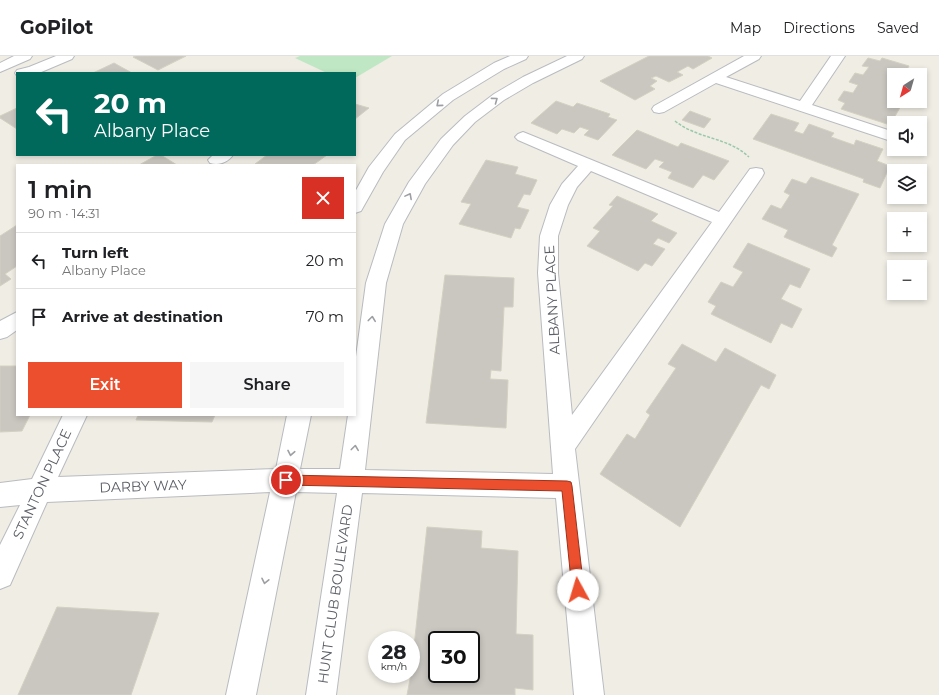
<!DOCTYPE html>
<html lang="en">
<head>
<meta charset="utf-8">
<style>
	:root { --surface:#fff; --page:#f6f6f6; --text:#202124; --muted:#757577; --line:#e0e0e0; --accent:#eb4f2d }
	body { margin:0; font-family:Montserrat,sans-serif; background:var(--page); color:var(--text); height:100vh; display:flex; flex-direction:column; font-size:15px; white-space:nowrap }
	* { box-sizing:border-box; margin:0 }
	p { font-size:13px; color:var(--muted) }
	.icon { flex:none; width:22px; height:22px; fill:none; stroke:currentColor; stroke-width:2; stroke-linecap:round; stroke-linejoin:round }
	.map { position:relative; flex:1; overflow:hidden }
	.panel { position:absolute; left:16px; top:108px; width:340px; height:252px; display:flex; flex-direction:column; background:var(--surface); border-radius:0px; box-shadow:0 2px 6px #0003 }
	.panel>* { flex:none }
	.banner { position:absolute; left:16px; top:16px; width:340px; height:84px; border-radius:0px; box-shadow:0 2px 6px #0003; background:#00695c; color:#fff; overflow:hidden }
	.needle { width:26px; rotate:217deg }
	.controls { position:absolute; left:887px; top:12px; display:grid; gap:8px }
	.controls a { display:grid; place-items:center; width:40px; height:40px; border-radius:0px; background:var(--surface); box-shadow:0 2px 6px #0003; font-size:20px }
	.speed { position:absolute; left:368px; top:575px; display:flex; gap:8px; font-size:20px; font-weight:700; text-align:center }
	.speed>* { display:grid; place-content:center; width:52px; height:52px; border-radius:50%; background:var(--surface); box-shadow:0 2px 6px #0003; line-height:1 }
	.speed small { font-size:10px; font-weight:400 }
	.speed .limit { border:2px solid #111; border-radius:6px; background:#fff; color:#111 }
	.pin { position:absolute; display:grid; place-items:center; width:34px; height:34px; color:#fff; margin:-17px; border:2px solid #fff; border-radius:50%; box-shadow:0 1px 4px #0007 }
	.me { position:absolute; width:44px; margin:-22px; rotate:354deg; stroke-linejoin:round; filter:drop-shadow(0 0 3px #0008) }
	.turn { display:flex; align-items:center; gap:14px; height:84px; padding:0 12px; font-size:18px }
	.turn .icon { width:52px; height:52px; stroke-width:2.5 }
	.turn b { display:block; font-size:28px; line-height:34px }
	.round { display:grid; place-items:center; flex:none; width:42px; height:42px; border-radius:0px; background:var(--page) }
	.headline { display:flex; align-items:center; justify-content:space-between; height:68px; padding:0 12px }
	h1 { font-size:24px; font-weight:600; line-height:30px }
	.button { display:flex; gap:8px; margin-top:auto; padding:8px 12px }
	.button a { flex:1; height:46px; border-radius:0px; background:var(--accent); color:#fff; font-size:16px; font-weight:600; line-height:46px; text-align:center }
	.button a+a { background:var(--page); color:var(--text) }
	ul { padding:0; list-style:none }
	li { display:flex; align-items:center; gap:12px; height:56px; padding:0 12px; border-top:1px solid var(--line) }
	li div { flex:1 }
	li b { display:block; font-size:15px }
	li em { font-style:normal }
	header { display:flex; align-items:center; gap:24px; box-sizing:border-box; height:56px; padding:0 20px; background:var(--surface); border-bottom:1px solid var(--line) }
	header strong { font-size:19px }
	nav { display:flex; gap:22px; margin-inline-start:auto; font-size:14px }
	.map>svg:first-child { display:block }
	.green { fill:#c0e7c4 }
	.building { fill:#cac7c1; stroke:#d4d0c2; fill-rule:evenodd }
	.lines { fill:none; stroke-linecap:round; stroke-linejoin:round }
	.minor-casing { stroke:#b9bbc0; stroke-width:2 }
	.path { stroke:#99c8ab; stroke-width:1.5; stroke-dasharray:3 1.5; stroke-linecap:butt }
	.minor { fill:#fff; fill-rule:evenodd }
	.oneway { stroke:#9d9fa3 }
	.route { fill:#eb4f2d; stroke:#99331d }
	.labels { text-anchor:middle; stroke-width:3; stroke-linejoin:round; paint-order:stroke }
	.street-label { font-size:14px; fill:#5c5f65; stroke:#fff }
</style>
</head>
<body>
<header>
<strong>GoPilot</strong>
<nav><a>Map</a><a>Directions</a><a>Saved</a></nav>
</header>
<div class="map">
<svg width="939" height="639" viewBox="0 0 939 639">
	<rect width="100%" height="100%" fill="#efede4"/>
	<path class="green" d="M300,0H392L355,22V17H327L295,2Z"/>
	<g class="building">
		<path d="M136,0H186L158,14L133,1Z"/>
		<path d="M649,0H708L712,2L693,13L688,10L677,16L683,19L669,26L656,20L651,22L657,25L650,30L655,33L635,44L600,25Z"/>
		<path d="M868,2L880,5L882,2L909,10L906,15L921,19L920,22V19H894V45H908L905,49L902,48L890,69L841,53L845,47L838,44L844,35L853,37L858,29L849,26L855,17L863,19L869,11L862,10Z"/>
		<path d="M114,7L132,17H93Z"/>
		<path d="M556,45L573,51L577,47L610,58L608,61L617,64L598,84L584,79L589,74L580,71L574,77L562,73L557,78L531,67Z"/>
		<path d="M355,48L369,52L355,63Z"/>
		<path d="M17,52V73L0,62V60Z"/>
		<path d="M690,55L711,63L704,72L682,64Z"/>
		<path d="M771,58L799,67L794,75L803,78L809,68L834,77L831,81L854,89L856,84L883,93L877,105L890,110L880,132L863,126L864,123L753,83Z"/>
		<path d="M637,74L678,91L681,87L729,105L714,124L703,119L693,132L668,122L672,116L659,111L664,106L655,103L646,113L612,99Z"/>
		<path d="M157,99H161L177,109H139Z"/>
		<path d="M267,99H327L313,109L255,108Z"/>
		<path d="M486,104L518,111L515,118L537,124L530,139L524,138L517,151L529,154L520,173L515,172L511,182L459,168L471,148L461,146Z"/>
		<path d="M811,121L859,138L832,189L837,192L832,201L784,181L788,174L762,163L771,149L781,153L790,139L784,136L792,123L806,128Z"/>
		<path d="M617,140L658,158L651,165L677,177L669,187L658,182L653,188L665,193L652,210L645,207L638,215L587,190L600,175L593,172L613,150L609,149Z"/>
		<path d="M17,169V210L5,218L11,223L0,230V180Z"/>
		<path d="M748,187L810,213L800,232L790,228L781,243L802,253L792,272L781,267L771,287L711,258L716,250L708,246L721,226L733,231L743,216L733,211Z"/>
		<path d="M445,219L514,222L513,251H504L501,315L491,314L490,323L508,324L506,372L426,367Z"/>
		<path d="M682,288L716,306L725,292L776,319L769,333L761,329L680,471L600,418L627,378L635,383L650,359L646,356L676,312L668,308Z"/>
		<path d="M0,310H17V359H30L22,375L0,376Z"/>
		<path d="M138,359H215L212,366L136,364Z"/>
		<path d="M427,471L482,475L481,492L518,495L516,578L533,579V634L515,632V639H407L411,618ZM437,584H471V618H437Z"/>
		<path d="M57,551L159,557L131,639H18Z"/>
	</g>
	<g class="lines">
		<g class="minor-casing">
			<g id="minor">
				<path d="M14,0H32L30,3L0,16V7Z"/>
				<path d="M56,0H74L72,3L39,17H17V20L15,17L17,14L29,11Z"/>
				<path d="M510,0H528L526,3L504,13L453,44L405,84L383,116L361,155L355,157V136L369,111L395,78L443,38L494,7Z"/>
				<path d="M567,0H584L582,3L533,27L504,44L475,66L453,89L425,128L403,168L386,227L365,414L553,418L538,217L540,180L550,149L562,128L578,110L518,84L515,81L518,78L523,76L528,78L719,156L750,113L756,112L762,113L764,117L762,121L575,393L604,639H574L556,442L362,437L336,639H306L337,437L296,436L256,639H226L270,436L47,446L10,529L0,533V489L20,449L0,451V427L32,423L63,359H87L58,421L276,413L287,359H311L300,413H340L348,359H355V308L366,227L385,168L409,126L441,83L465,60L494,38L523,21ZM591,115L712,166L572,359L558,217V180L568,149L577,131Z"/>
				<path d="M744,0H761L759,3L726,21L800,45L831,0H845L812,49L894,76V86L716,27L664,56L659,57L654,56L652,53L654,50Z"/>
				<path d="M213,99H233C228,106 219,110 210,107L208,104Z"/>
				<path d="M17,256V274L7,281L0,283V265Z"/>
			</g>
		</g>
		<path class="path" d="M675,65C697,83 728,81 749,101"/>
		<use href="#minor" class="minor"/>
	</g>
	<defs><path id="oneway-chevron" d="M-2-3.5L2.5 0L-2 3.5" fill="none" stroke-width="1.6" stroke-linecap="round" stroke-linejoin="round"/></defs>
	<g class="oneway">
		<use href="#oneway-chevron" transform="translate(495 44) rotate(-36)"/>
		<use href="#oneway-chevron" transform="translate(439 48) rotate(140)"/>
		<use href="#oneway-chevron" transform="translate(409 140) rotate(-62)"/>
		<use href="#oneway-chevron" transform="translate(372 263) rotate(-83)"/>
		<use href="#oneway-chevron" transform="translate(355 392) rotate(-83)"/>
		<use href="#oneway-chevron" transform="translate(291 397) rotate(101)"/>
		<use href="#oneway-chevron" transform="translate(265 525) rotate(102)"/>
	</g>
	<path class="route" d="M286,419L567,425L571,426L572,430L584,534L582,538L578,540L574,538L572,534L562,435L286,429L283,427L281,424L283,420Z"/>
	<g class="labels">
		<g class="street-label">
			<text transform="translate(552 244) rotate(-93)" y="5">ALBANY PLACE</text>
			<text transform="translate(42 428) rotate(-65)" y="5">STANTON PLACE</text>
			<text transform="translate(143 430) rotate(-2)" y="5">DARBY WAY</text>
			<text transform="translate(335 538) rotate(-82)" y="5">HUNT CLUB BOULEVARD</text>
		</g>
	</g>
</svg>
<div class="controls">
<a><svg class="needle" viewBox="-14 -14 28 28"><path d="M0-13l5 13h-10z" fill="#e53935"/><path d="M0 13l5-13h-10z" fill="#757577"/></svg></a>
<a><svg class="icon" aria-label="sound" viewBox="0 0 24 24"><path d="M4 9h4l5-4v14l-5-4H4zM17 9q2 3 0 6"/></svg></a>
<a><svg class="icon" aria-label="layers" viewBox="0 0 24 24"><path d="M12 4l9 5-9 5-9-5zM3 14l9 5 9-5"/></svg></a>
<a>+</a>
<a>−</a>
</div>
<div class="speed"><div>28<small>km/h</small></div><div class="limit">30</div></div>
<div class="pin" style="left:286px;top:424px;background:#d93025"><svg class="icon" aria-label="arrive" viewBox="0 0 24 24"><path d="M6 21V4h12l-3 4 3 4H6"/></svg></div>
<svg class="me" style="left:578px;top:534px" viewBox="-20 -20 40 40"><circle r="19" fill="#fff"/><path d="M0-13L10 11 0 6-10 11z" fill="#eb4f2d"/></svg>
<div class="banner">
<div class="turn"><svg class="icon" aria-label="left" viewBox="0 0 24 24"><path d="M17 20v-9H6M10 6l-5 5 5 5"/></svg><div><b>20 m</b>Albany Place</div></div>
</div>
<section class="panel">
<div class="headline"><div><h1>1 min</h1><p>90 m · 14:31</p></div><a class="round" style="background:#d93025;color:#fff"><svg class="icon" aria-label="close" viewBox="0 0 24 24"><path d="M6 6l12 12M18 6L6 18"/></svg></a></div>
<ul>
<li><svg class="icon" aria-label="left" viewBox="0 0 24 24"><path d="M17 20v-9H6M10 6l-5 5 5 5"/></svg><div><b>Turn left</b><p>Albany Place</p></div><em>20 m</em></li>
<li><svg class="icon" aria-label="arrive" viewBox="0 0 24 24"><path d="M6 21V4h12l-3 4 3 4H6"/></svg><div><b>Arrive at destination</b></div><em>70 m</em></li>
</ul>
<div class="button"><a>Exit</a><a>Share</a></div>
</section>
</div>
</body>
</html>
